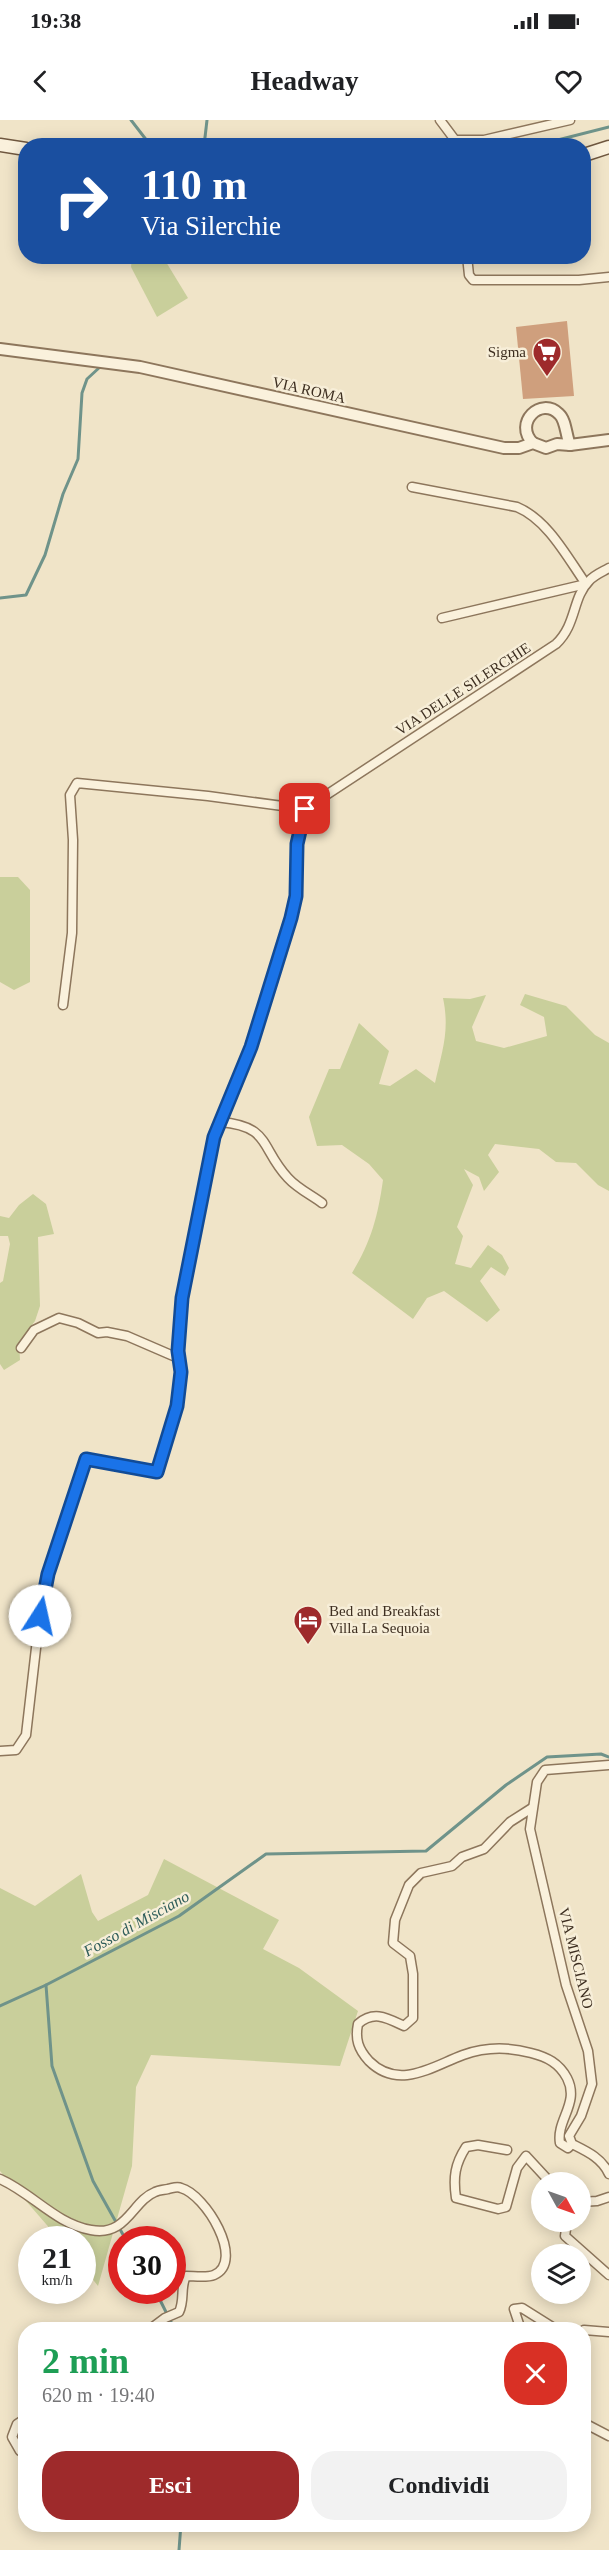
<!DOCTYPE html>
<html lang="it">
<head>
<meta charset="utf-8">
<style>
	:root { --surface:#fff; --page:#f2f2f2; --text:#202124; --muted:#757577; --accent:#9e2a2b }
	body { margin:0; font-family:"Times New Roman",serif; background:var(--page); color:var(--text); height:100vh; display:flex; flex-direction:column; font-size:22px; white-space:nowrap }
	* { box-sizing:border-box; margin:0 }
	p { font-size:20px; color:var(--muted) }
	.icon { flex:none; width:33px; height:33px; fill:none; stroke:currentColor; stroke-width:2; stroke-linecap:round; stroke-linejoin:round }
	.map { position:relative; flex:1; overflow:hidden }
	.sheet { position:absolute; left:18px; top:2202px; width:573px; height:210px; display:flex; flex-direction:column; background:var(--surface); border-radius:24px; box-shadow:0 3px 15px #0003 }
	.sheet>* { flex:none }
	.guide { position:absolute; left:18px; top:18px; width:573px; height:126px; border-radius:24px; box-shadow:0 3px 15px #0003; background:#1a4fa0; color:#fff; overflow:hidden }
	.needle { width:39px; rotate:130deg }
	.controls { position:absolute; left:531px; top:2052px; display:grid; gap:12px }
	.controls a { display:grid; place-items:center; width:60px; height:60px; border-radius:50%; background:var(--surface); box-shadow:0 3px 15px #0003; font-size:30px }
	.speed { position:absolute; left:18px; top:2106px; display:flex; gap:12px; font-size:30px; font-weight:700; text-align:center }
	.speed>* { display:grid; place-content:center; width:78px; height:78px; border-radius:50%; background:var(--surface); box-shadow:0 3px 15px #0003; line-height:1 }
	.speed small { font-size:15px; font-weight:400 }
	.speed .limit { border:9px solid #d22; background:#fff; color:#111 }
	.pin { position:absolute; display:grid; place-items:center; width:51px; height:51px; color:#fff; margin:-26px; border-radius:12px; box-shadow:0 3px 9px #0006 }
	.me { position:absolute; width:66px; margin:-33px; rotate:10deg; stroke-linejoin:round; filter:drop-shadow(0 0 4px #0008) }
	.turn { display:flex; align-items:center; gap:21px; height:126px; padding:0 24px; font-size:27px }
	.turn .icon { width:78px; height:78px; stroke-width:2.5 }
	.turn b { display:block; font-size:42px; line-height:51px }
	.round { display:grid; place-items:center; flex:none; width:63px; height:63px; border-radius:24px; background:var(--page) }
	.head { display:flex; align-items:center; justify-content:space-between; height:102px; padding:0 24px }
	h1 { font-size:36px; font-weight:600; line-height:45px; color:#1e9e55 }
	.cta { display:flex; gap:12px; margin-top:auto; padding:12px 24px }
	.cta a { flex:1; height:69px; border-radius:24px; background:var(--accent); color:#fff; font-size:24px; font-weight:600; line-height:69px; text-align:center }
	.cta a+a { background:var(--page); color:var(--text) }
	.status { display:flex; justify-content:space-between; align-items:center; height:42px; padding:0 30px; background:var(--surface); direction:ltr }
	.status svg { height:16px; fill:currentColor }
	header { display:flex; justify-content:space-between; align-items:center; height:78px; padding:0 24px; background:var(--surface); font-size:27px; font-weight:600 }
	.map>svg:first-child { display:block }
	.green { fill:#c9cf9b }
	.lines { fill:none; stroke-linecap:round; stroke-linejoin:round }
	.stream { stroke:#6f938a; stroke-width:3 }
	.building { fill:#cf9f7d }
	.minor-casing { stroke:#8d765c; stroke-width:11 }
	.tertiary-casing { stroke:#8d765c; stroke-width:14 }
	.secondary-casing { stroke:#6f573f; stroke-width:15 }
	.minor { stroke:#faf1dc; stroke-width:8 }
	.tertiary { stroke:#faf1dc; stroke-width:10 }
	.secondary { stroke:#faf1dc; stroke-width:12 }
	.route-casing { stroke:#114b97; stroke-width:15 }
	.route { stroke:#1a73e8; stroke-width:10 }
	.labels { text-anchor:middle; stroke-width:5; stroke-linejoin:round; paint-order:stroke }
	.poi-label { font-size:15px; fill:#3d2e20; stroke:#f7eed8; text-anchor:end }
	.street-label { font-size:15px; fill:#3d2e20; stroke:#f7eed8 }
	.water-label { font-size:16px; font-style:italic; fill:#2f5d5a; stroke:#f7eed8 }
</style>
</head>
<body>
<div class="status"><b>19:38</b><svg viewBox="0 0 49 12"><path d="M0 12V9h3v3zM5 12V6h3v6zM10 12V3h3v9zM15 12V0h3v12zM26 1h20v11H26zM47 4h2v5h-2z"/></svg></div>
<header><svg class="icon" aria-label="back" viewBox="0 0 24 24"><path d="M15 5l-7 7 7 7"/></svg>Headway<svg class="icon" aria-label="heart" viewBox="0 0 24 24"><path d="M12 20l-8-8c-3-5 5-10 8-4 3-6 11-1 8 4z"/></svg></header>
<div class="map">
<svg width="609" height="2430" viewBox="0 0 609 2430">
	<rect width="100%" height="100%" fill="#f0e4c8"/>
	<g class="green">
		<path d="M132,137H163L188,178L157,197L131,147Z"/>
		<path d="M0,757H18L30,770V862L14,870L0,862Z"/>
		<path d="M525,874L566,886L595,915L609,923V1071L598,1065L576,1043L556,1042L539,1029L495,1024L488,1035L499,1052L484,1071L479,1057L464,1049L473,1065L457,1107L463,1116L455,1144L471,1148L488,1125L502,1135L509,1148L505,1156L491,1147L480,1161L500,1190L487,1202L444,1171L427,1178L413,1199L352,1153C371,1122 378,1096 383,1060L369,1044L342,1025L317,1026L309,997L329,949H340L359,903L389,931L379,964L390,966L416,949L435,963C442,931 450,911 443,878L470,879L486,875L472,907L476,921L504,928L547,916L544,897L520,885Z"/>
		<path d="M33,1074L46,1084L54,1114L38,1117L40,1186L35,1201L19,1222L20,1240L4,1250L0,1244V1163L3,1161L10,1124L8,1116H0V1096L9,1098L19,1085Z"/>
		<path d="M164,1739L279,1800L263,1829L299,1848L358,1891L340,1946L151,1935L136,1967L132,2046L98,2166L83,2147L82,2120L59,2119L0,2051V1768L35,1786L81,1754L92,1792L98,1801L148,1775Z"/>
	</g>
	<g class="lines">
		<g class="stream">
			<path d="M131,0L151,26"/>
			<path d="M204,26L207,0"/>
			<path d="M534,26L609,7"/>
			<path d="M0,478L26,475L45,435L63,374L78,339L82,273L87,259L100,247"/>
			<path d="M0,1886L46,1865"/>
			<path d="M126,2120L93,2061L52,1946L46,1865L179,1796L266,1734L426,1731L506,1665L547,1637L601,1634L609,1637"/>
			<path d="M155,2170L175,2210"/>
			<path d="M179,2430L181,2404"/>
		</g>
	</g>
	<path class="building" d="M567,201L574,276L523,279L516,207Z"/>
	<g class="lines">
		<g class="minor-casing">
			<g id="minor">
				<path d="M440,0L455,20H484L570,0"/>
				<path d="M467,136L469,155L473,160H579L609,157"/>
				<path d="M412,367L517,387C548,400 567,437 586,464L442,498"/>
				<path d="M305,689L556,524C577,504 572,478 589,461C594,455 602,452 609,448"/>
				<path d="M63,885L72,813L73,720L70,675L77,663L208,676L305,689"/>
				<path d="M220,1002C271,1006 260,1028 288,1058C297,1068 311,1075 322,1083"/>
				<path d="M21,1228L34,1210L59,1198L78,1203L98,1213L107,1212L127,1216L178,1238"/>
				<path d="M0,1631L16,1630L26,1615L42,1476L85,1339L157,1352L176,1286L181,1252L178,1231L182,1178L214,1017L251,927L291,798L296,776L297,724L305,689"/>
				<path d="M609,1645L545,1650L537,1662L530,1709L566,1865L588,1931L592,1964L581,1996L569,2016L572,2024C586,2031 602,2038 609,2054"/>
				<path d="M532,1688L510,1702L484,1729L462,1737L452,1746L421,1753L409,1765L395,1800L393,1823L410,1836L413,1854V1898L404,1906C387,1898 374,1890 358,1904C355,1919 358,1929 369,1941C399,1971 433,1946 463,1935C485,1927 509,1927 531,1933C547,1937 559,1943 567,1958C580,1983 556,2000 560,2023L568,2028L572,2024"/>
				<path d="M507,2030L478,2025L466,2027C455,2044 453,2057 456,2078L498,2089L506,2087L517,2048L526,2036L550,2062"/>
				<path d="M0,2059C32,2073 56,2104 91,2110C127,2117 132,2081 155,2072C159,2070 164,2070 168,2069C173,2068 177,2066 181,2068C205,2074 246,2141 214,2155C207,2158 194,2156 186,2156C180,2167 185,2180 179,2192L165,2198L149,2210"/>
				<path d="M580,2082L597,2081L609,2077"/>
				<path d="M567,2102L565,2116L609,2155"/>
				<path d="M521,2210L514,2189L522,2188L557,2210"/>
				<path d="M584,2210L609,2212"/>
				<path d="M26,2298L17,2304L12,2317L20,2331L26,2332"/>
				<path d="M584,2303L609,2316"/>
			</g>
		</g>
		<g class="tertiary-casing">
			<g id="tertiary">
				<path d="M0,229L140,247L504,328H519L533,323L546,328L557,324L570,325L609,320"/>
				<path d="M533,323C513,303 541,276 559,294C566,300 566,316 570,325"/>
			</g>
		</g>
		<g class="secondary-casing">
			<g id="secondary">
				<path d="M0,25L26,29"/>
				<path d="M584,35L609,27"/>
			</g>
		</g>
		<use href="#minor" class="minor"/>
		<use href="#tertiary" class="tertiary"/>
		<use href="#secondary" class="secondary"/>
	</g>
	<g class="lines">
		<g class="route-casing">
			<path id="route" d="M40,1496L48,1454L86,1339L157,1352L177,1286L181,1252L178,1231L182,1178L214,1017L251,927L291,798L296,776L297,724L305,689"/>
		</g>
		<use href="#route" class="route"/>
	</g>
	<defs>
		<g id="supermarket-pin" transform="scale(1.5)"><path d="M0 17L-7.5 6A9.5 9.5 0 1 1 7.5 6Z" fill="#9e2a2b" stroke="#f7eed8"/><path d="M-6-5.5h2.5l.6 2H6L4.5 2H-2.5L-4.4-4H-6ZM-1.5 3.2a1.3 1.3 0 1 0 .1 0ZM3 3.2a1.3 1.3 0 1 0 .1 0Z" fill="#fff"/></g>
		<g id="hotel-pin" transform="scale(1.5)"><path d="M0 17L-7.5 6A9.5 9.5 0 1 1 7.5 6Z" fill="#9e2a2b" stroke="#f7eed8"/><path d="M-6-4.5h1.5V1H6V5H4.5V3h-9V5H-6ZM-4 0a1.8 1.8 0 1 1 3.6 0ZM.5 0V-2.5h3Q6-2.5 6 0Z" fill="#fff"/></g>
	</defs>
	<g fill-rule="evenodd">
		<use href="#supermarket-pin" x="547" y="232"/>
		<use href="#hotel-pin" x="308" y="1500"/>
	</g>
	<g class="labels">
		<g class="poi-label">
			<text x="526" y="237">Sigma</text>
			<text x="329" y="1496" text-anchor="start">Bed and Breakfast<tspan x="329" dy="17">Villa La Sequoia</tspan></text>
		</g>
		<g class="street-label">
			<text transform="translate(309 270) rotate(13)" y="5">VIA ROMA</text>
			<text transform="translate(463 569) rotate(-33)" y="5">VIA DELLE SILERCHIE</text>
			<text transform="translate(576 1838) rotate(76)" y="5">VIA MISCIANO</text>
		</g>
		<g class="water-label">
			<text transform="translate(136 1803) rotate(-29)" y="6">Fosso di Misciano</text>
		</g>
	</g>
</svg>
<div class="controls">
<a><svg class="needle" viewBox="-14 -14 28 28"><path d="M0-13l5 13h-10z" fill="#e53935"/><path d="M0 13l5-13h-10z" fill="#757577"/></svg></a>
<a><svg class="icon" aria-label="layers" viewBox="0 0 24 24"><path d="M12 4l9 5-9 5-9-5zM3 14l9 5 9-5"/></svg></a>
</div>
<div class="speed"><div>21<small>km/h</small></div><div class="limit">30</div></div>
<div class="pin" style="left:305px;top:689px;background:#d93025"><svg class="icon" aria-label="arrive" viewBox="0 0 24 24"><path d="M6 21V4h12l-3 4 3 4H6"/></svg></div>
<svg class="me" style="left:40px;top:1496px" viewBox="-20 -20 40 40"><circle r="19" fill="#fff"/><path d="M0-13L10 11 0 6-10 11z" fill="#1a73e8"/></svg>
<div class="guide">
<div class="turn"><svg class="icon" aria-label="right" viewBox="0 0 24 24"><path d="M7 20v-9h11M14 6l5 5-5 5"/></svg><div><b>110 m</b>Via Silerchie</div></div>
</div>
<section class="sheet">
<div class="head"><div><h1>2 min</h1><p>620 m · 19:40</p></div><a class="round" style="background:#d93025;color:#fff"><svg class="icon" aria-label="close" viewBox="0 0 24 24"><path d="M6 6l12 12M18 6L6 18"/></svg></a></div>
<div class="cta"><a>Esci</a><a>Condividi</a></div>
</section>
</div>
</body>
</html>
